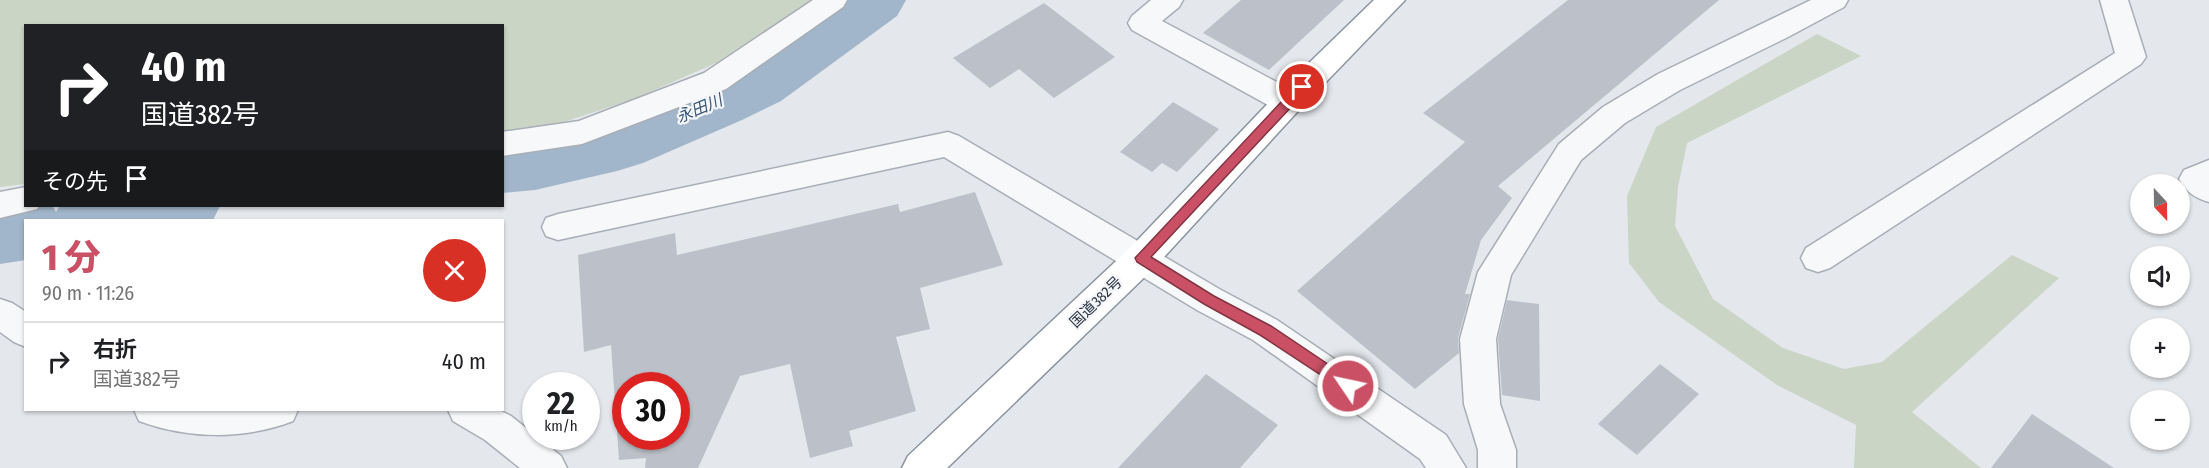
<!DOCTYPE html>
<html lang="ja">
<head>
<meta charset="utf-8">
<style>
	:root { --surface:#fff; --page:#f6f6f6; --text:#202124; --muted:#757577; --line:#e0e0e0; --accent:#ca5065 }
	body { margin:0; font-family:"Fira Sans Condensed","Noto Sans JP",sans-serif; background:var(--page); color:var(--text); height:100vh; display:flex; flex-direction:column; font-size:22px; white-space:nowrap }
	* { box-sizing:border-box; margin:0 }
	p { font-size:20px; color:var(--muted) }
	.icon { flex:none; width:33px; height:33px; fill:none; stroke:currentColor; stroke-width:2; stroke-linecap:round; stroke-linejoin:round }
	.map { position:relative; flex:1; overflow:hidden }
	.sheet { position:absolute; left:24px; top:219px; width:480px; height:192px; display:flex; flex-direction:column; background:var(--surface); border-radius:0px; box-shadow:0 2px 4px #0004 }
	.sheet>* { flex:none }
	.guide { position:absolute; left:24px; top:24px; width:480px; height:183px; border-radius:0px; box-shadow:0 2px 4px #0004; background:#202124; color:#fff; overflow:hidden }
	.needle { width:39px; rotate:158deg }
	.tools { position:absolute; left:2130px; top:174px; display:grid; gap:12px }
	.tools a { display:grid; place-items:center; width:60px; height:60px; border-radius:50%; background:var(--surface); box-shadow:0 2px 4px #0004; font-size:30px }
	.speed { position:absolute; left:522px; top:372px; display:flex; gap:12px; font-size:30px; font-weight:700; text-align:center }
	.speed>* { display:grid; place-content:center; width:78px; height:78px; border-radius:50%; background:var(--surface); box-shadow:0 2px 4px #0004; line-height:1 }
	.speed small { font-size:15px; font-weight:400 }
	.speed .limit { border:9px solid #d22; background:#fff; color:#111 }
	.pin { position:absolute; display:grid; place-items:center; width:51px; height:51px; color:#fff; margin:-26px; border:3px solid #fff; border-radius:50%; box-shadow:0 2px 6px #0007 }
	.me { position:absolute; width:66px; margin:-33px; rotate:304deg; stroke-linejoin:round; filter:drop-shadow(0 0 4px #0008) }
	.turn { display:flex; align-items:center; gap:21px; height:126px; padding:0 18px; font-size:27px }
	.turn .icon { width:78px; height:78px; stroke-width:2.5 }
	.turn b { display:block; font-size:42px; line-height:51px }
	.then { display:flex; align-items:center; height:57px; padding:0 18px; background:#0003; gap:12px; font-size:22px }
	.round { display:grid; place-items:center; flex:none; width:63px; height:63px; border-radius:32px; background:var(--page) }
	.overview { display:flex; align-items:center; justify-content:space-between; height:102px; padding:0 18px }
	h1 { font-size:36px; font-weight:800; line-height:45px; color:var(--accent) }
	ul { padding:0; list-style:none }
	li { display:flex; align-items:center; gap:18px; height:78px; padding:0 18px; border-top:2px solid var(--line) }
	li div { flex:1 }
	li b { display:block; font-size:22px }
	li em { font-style:normal }
	.map>svg:first-child { display:block }
	.green { fill:#cad5c6 }
	.lines { fill:none; stroke-linecap:round; stroke-linejoin:round }
	.river { fill:#a1b6ca; fill-rule:evenodd }
	.building { fill:#bcc1c9; fill-rule:evenodd }
	.minor-casing { stroke:#a9aeb6; stroke-width:3 }
	.highway-casing { stroke:#8c95a2; stroke-width:3 }
	.minor { fill:#f7f8fa; fill-rule:evenodd }
	.highway { fill:#fff; fill-rule:evenodd }
	.route { fill:#ca5065; stroke:#833442; stroke-width:1.5 }
	.labels { text-anchor:middle; stroke-width:4.5; stroke-linejoin:round; paint-order:stroke }
	.street-label { font-size:15px; fill:#2c3544; stroke:#f4f6f9 }
	.water-label { font-size:16px; font-style:italic; fill:#375577; stroke:#f4f6f9 }
</style>
</head>
<body>
<div class="map">
<svg width="2209" height="468" viewBox="0 0 2209 468">
	<rect width="100%" height="100%" fill="#e4e7ec"/>
	<g class="green">
		<path d="M0,0H811L716,63L634,99L567,121L503,134L502,26H26L25,184L0,187Z"/>
		<path d="M1817,34L1861,56L1687,143L1678,187L1675,226L1713,299L1783,348L1844,369L1882,362L2012,255L2059,278L1912,412L1981,468H1854L1856,425L1777,385L1659,302L1629,263L1627,196L1656,127Z"/>
	</g>
	<g class="lines">
		<g class="river">
			<path d="M826,0H906L897,16L781,101L742,120L643,163L617,171L535,190L502,193V135L535,134L604,118L692,82L731,65Z"/>
			<path d="M26,198V206L53,207L56,212L60,206H220L213,220H26V260L0,264V202Z"/>
		</g>
	</g>
	<g class="building">
		<path d="M1241,0H1344L1269,70L1203,33Z"/>
		<path d="M1568,0H1719L1498,186L1512,198L1481,240L1465,294H1470L1458,338L1459,353L1415,389L1297,291L1465,142L1423,113Z"/>
		<path d="M1044,3L1115,57L1054,98L1019,69L990,88L953,58Z"/>
		<path d="M1173,102L1219,129L1177,172L1162,163L1152,172L1120,152Z"/>
		<path d="M975,192L1003,265L920,288L930,329L896,337L916,411L849,431L853,446L810,458L790,364L740,376L698,468H645L646,458L619,460L611,345L584,352L578,255L675,233L677,255L898,204L900,212ZM626,386H676V436H626Z"/>
		<path d="M1507,300L1539,304L1540,401L1502,395L1498,339Z"/>
		<path d="M1660,364L1699,394L1637,455L1598,424Z"/>
		<path d="M1206,374L1278,425L1240,468H1118Z"/>
		<path d="M2032,414L2114,468H1991Z"/>
	</g>
	<g class="lines">
		<g class="minor-casing">
			<g id="minor">
				<path d="M813,0H847L843,7L726,89L582,144L502,156V132L579,121L704,73Z"/>
				<path d="M1151,0H1183L1179,7L1162,21L1299,94L1303,102L1299,110L1288,113L1277,110L1132,30L1128,23L1132,16Z"/>
				<path d="M1811,0H1848L1844,7L1788,37L1680,90L1625,123L1581,160L1511,275L1496,339L1500,404L1516,450V468H1478V450L1464,404L1460,339L1478,272L1559,144L1603,107L1658,74Z"/>
				<path d="M2100,0H2128L2146,57L2141,64L1830,268L1818,272L1806,268L1801,258L1806,248L2115,53Z"/>
				<path d="M948,132L959,136L1221,290L1277,320L1446,435L1466,468H1426L1420,459L1253,340L1197,310L944,157L558,240L546,236L542,227L546,218L558,214Z"/>
				<path d="M2209,160V202C2195,198 2186,192 2179,179L2184,170Z"/>
				<path d="M26,187V206H39L37,209L0,218V192Z"/>
				<path d="M0,299L12,303L26,312V347L14,342L0,332Z"/>
				<path d="M134,410H298L293,421C244,440 188,439 139,421Z"/>
				<path d="M448,410H499L511,416L561,456L567,468H520L485,440L453,421Z"/>
			</g>
		</g>
		<g class="highway-casing">
			<path id="highway" d="M1374,0H1405L1299,110L1154,268L947,468H902L908,456L1130,248L1277,94Z"/>
		</g>
		<use href="#minor" class="minor"/>
		<use href="#highway" class="highway"/>
	</g>
	<path class="route" d="M1302,83L1307,84L1309,87L1307,90L1151,257L1214,296L1271,326L1353,381L1355,386L1353,391L1348,393L1260,335L1204,304L1137,262L1135,258L1298,84Z"/>
	<g class="labels">
		<g class="street-label">
			<text transform="translate(1096 302) rotate(-44)" y="5">国道382号</text>
		</g>
		<g class="water-label">
			<text transform="translate(699 108) rotate(-23)" y="6">永田川</text>
		</g>
	</g>
</svg>
<div class="tools">
<a><svg class="needle" viewBox="-14 -14 28 28"><path d="M0-13l5 13h-10z" fill="#e53935"/><path d="M0 13l5-13h-10z" fill="#757577"/></svg></a>
<a><svg class="icon" aria-label="sound" viewBox="0 0 24 24"><path d="M4 9h4l5-4v14l-5-4H4zM17 9q2 3 0 6"/></svg></a>
<a>+</a>
<a>−</a>
</div>
<div class="speed"><div>22<small>km/h</small></div><div class="limit">30</div></div>
<div class="pin" style="left:1302px;top:87px;background:#d93025"><svg class="icon" aria-label="arrive" viewBox="0 0 24 24"><path d="M6 21V4h12l-3 4 3 4H6"/></svg></div>
<svg class="me" style="left:1348px;top:386px" viewBox="-20 -20 40 40"><circle r="17" fill="#ca5065" stroke="#fff" stroke-width="3"/><path d="M0-11L8 9 0 5-8 9z" fill="#fff"/></svg>
<div class="guide">
<div class="turn"><svg class="icon" aria-label="right" viewBox="0 0 24 24"><path d="M7 20v-9h11M14 6l5 5-5 5"/></svg><div><b>40 m</b>国道382号</div></div>
<div class="then">その先<svg class="icon" aria-label="arrive" viewBox="0 0 24 24"><path d="M6 21V4h12l-3 4 3 4H6"/></svg></div>
</div>
<section class="sheet">
<div class="overview"><div><h1>1 分</h1><p>90 m · 11:26</p></div><a class="round" style="background:#d93025;color:#fff"><svg class="icon" aria-label="close" viewBox="0 0 24 24"><path d="M6 6l12 12M18 6L6 18"/></svg></a></div>
<ul>
<li><svg class="icon" aria-label="right" viewBox="0 0 24 24"><path d="M7 20v-9h11M14 6l5 5-5 5"/></svg><div><b>右折</b><p>国道382号</p></div><em>40 m</em></li>
</ul>
</section>
</div>
</body>
</html>
